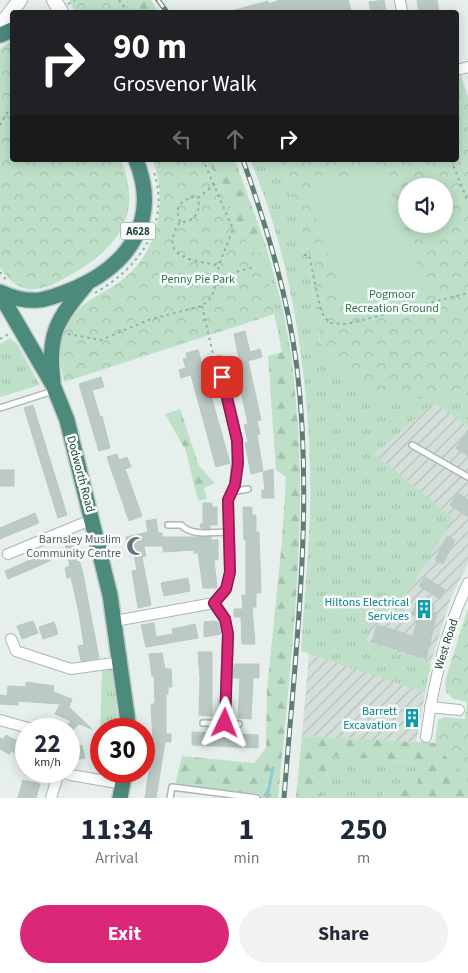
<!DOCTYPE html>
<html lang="en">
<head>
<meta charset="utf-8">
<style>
	:root { --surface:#fff; --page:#f2f2f3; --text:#1f2937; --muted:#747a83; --accent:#db2777 }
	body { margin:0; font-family:"Source Sans 3",sans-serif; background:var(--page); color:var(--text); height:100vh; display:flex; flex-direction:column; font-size:19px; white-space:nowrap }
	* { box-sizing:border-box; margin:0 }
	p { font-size:16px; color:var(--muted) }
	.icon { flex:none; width:28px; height:28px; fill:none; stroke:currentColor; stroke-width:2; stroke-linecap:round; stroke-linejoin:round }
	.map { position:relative; height:798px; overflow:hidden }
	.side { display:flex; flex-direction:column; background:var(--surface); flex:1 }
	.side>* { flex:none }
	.guide { position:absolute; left:10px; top:10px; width:449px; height:152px; border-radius:5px; box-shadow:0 2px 12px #0003; background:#202124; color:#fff; overflow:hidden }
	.buttons { position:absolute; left:398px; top:178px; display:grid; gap:10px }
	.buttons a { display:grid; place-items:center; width:55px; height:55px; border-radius:50%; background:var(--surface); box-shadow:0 2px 12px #0003; font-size:25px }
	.speed { position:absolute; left:15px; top:718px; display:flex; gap:10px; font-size:25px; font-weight:700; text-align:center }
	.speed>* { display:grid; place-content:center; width:65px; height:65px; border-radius:50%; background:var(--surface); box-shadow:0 2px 12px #0003; line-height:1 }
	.speed small { font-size:12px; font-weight:400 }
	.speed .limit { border:8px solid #d22; background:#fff; color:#111 }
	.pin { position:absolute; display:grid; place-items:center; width:42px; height:42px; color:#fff; margin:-21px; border-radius:10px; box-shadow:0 2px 8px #0006 }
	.me { position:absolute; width:55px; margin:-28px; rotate:2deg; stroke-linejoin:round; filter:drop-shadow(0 0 4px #0008) }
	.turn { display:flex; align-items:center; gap:18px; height:105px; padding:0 20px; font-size:22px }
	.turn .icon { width:65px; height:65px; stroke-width:2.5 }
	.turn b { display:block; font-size:35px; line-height:42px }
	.lanes { display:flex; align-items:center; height:48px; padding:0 20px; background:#0003; justify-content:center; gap:25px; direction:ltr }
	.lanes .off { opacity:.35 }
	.eta { display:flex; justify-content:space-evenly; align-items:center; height:85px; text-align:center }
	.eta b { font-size:30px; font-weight:700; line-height:35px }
	.action { display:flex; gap:10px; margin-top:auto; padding:10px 20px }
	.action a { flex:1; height:58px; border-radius:30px; background:var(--accent); color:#fff; font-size:20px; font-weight:700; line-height:58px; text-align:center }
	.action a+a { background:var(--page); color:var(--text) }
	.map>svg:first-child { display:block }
	.industrial { fill:url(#industrial-furrows) }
	.grass { fill:url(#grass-tufts) }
	.forest { fill:url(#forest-firs) }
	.park { fill:url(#park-crowns); fill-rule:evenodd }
	.garden { fill:#bfe0c8 }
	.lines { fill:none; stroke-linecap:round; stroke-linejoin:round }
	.stream { stroke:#8ec9d4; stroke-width:3 }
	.building { fill:#bbcac4; stroke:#b8c9c2 }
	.service-casing { stroke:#a8b8b2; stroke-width:8 }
	.minor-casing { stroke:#a8b8b2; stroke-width:12 }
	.tertiary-casing { stroke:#a8b8b2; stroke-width:16 }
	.trunk-casing { stroke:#c2cac8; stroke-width:18 }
	.path { stroke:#86b3a5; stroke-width:2; stroke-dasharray:2.5 4; stroke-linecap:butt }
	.service { stroke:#fff; stroke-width:5 }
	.minor { stroke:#fff; stroke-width:10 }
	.tertiary { stroke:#fff; stroke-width:14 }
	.trunk { stroke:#4c8a7c; stroke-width:15 }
	.rail-casing { stroke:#5f7d75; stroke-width:5 }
	.rail { stroke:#f7fbf9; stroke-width:3; stroke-dasharray:9; stroke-linecap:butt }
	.route-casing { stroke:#8e194d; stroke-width:12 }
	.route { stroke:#db2777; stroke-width:9 }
	.labels { text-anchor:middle; stroke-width:5; stroke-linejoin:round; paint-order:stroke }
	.shield { fill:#f7fbf9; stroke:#637a73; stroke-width:1 }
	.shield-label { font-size:11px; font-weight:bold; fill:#24423a }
	.park-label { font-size:12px; fill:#2d7a4b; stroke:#f7fbf9 }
	.street-label { font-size:12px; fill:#24423a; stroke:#f7fbf9 }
	.worship-label { font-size:12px; fill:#5b616d; stroke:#f7fbf9; text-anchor:end }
	.culture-label { font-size:12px; fill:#0d838f; stroke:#f7fbf9; text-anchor:end }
</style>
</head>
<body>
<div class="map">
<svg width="468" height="798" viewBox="0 0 468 798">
	<defs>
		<pattern id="industrial-furrows" width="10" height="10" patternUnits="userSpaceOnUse" patternTransform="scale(1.25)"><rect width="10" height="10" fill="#d4dfda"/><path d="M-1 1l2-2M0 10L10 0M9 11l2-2" fill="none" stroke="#b6c1bc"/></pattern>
		<pattern id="grass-tufts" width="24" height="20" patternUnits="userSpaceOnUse" patternTransform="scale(1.25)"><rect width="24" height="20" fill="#bfe0c8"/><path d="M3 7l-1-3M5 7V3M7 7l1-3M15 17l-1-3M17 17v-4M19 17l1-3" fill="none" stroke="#a4c1ad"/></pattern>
		<pattern id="forest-firs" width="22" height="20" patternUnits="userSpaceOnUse" patternTransform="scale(1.25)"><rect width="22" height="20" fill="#bfe0c8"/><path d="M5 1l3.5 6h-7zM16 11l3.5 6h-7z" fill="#a4c1ad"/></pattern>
		<pattern id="park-crowns" width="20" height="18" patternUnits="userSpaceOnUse" patternTransform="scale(1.25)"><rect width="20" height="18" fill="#bfe0c8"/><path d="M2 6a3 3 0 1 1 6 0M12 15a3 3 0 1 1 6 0" fill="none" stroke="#a4c1ad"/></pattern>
	</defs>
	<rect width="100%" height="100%" fill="#e6efeb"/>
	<path class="industrial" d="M434,403L468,426V563L450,600L431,663L416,742L302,736L309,653L301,651L306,587L373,454Z"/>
	<g class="grass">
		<path d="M250,160H279L306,243L320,343L398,393L429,401L468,386V426L434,403L374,454L453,518L390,622L374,621L366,641L431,663L424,692L301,651C304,606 308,561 310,515C313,404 295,263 250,160Z"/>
		<path d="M266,246L282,305L292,358L282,352L262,253Z"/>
		<path d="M10,338L17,344L40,385L0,397V344Z"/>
		<path d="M112,668L119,729H101V771H114L109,774L99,772L102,669Z"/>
		<path d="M330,756L422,762L416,788L384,792L381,798H320Z"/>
	</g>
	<g class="forest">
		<path d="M124,0H151L158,12H131Z"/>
		<path d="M208,160H235L266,246L262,253L251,251Z"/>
		<path d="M282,352L292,358C295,397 300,436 300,476C301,583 288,691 278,798H261V794L175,785L182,756L254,763L266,748L267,690L282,541L286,477L276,470L268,356Z"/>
		<path d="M180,409L199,466L215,483L204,488L207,499L198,501L186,451L165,414Z"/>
		<path d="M302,736L435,743L468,782V798H381L384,792L416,788L422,762L330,756L320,798H296Z"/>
	</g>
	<g class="park">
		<path d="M69,0H124L131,12H75Z"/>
		<path d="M12,41V160H121C143,213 119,247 74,273C45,290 21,301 0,267V49Z"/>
		<path d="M456,70H459L468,97V386L429,401L398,393L385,402L341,367L320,343L306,243L279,160H456ZM406,186H444V224H406Z"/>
		<path d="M153,160H208L251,251L262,253L275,314L64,382C60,362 57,342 67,323C78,304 98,296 115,285C157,258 169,205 153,160Z"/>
		<path d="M468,608V782L435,743L438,720L444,717L465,719L467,702L454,699L446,692L445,681Z"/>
	</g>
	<path class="garden" d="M380,164L425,287L350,314L306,191Z"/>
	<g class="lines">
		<path class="stream" d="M267,798L273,768"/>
	</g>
	<g class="building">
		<path d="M280,0H348L351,10L344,12H235V10L268,1L269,4Z"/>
		<path d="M384,0L386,10L371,12L369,2Z"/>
		<path d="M417,0H437L439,12H419Z"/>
		<path d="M245,331L250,352L260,349L262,357L248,361L261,420L257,421L260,434L257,435L263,471L251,474L245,443L248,442L244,425L248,424L235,364L240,363L234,334Z"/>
		<path d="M198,350L230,463L216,467L191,375L181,378L179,370L186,368L183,359L187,358L186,353Z"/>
		<path d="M101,377L104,387L92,390L100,417L102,416L110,448L99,451L79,384Z"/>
		<path d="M33,405L67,515L58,518L24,408Z"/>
		<path d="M468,430V456L456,448Z"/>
		<path d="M117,454L119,460L127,457L131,467L125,469L142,516L129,521L107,457Z"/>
		<path d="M273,469L274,498H262V490H265L263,472Z"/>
		<rect x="0" y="470" width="14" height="16"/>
		<path d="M458,493L468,500V517L450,505Z"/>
		<path d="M203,503H212V507H217V525H210V529L201,528L200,524H203Z"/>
		<path d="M243,507H252V515H256V532H259L261,593H256V607H252L255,644H242L241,617H234V609H243L242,595H246V540H244Z"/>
		<path d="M35,513L39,523L0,539V528Z"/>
		<path d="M156,519L158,533H162V537H211V540H218V560H214L217,588H203L198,553H194V550L163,552V546H144L146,556L142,557L151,605L138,608L132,571L137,570L134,555L130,556L126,537L148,532L146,521Z"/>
		<path d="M447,536L455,540L443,564L435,560Z"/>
		<path d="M73,538L83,574L99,658L81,661L78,646L84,645L79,613L71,577L67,578L65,568L70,566L64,541Z"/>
		<path d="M46,553L50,561L8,579L5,571Z"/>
		<path d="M425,577L445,590L440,599L419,586Z"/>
		<path d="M188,578L190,591L164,596L161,583Z"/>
		<path d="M417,600L435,607L432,612L437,613L426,659L372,642L377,625L413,636L418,617L412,615Z"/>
		<path d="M33,621L38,633L22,639L17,626Z"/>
		<path d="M214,621L218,622L221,634L204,637V622Z"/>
		<path d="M54,622L58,634L43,639L39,627Z"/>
		<path d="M154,623L156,637L173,634L172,629L195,624L198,638L146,647L141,625Z"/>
		<path d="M198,652H212V716L199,715L200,678Z"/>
		<path d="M162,653L165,669H171L172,687H168V694H166V734H171V742H165L156,798H145L153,742L151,704H155L154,676H152L149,654Z"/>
		<path d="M234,664H259V678H253L251,719L238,718L240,678H233Z"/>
		<path d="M26,682L54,686L53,692L72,699L69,707L92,729L79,724L74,729L68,724L71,721L55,714L60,704L18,701V705L0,704V695L7,696L8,686L26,687Z"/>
		<path d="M408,707L420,709L417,728L405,726Z"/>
		<path d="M192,732L258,735V748L192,745Z"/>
		<path d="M6,735L26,746V758L17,749L15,753L11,751L9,754L0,749V738L6,740L4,738Z"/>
		<path d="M82,745L85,758L74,760L72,748Z"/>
		<path d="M23,780L40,784L36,798H18Z"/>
	</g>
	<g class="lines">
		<g class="service-casing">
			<g id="service">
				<path d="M0,408L53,391"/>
				<path d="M412,445L468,477"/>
				<path d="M231,492L248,489"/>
				<path d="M168,525H181C193,537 212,532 229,532"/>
				<path d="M203,723L239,724"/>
				<path d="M170,798L172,787L257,798"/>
			</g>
		</g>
		<g class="minor-casing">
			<g id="minor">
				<path d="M400,0L402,12"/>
				<path d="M456,70L468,67"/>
				<path d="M8,554L93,519"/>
				<path d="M214,603L225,619L228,634L225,723"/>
				<path d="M115,621L214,603L226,589L230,572L228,500L235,485L237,463V440L219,361"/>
				<path d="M11,639L16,651L71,669L121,662"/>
				<path d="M430,707L459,710"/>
				<path d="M0,720L32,729"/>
				<path d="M426,737C433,683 445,632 468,583"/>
				<path d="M51,798L58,775L61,771L71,775L123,784"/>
			</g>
		</g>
		<g class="tertiary-casing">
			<g id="tertiary">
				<path d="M54,0L61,12"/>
				<path d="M0,26L20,0"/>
			</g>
		</g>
		<g class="trunk-casing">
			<g id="trunk">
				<path d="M0,35L12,30"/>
				<path d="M0,292C31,306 45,301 76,288C130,264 160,219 136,160"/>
				<path d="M0,294L53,385L67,420L110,595L129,729"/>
				<path d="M53,381C47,335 57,319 86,285"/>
				<path d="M120,798L125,771"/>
			</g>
		</g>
		<g class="path">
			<path d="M119,0L128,12"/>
			<path d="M68,4L75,0"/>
			<path d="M0,125L12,105"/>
			<path d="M451,160L468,202"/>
			<path d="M215,184L198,198C201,212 195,222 180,222C156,258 195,261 218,265"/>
			<path d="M180,222L177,211L182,202L191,197L198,198"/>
			<path d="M304,255H309L321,311L329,323L347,324L468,293"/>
			<path d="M0,272L7,281"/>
			<path d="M218,277L254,267"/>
			<path d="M95,293C140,267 172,223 153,169"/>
			<path d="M202,306L213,354"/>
			<path d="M68,334L101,340L151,319L202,306L209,300L214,291L219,265L233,229L203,160"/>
			<path d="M0,339L9,334"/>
		</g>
		<use href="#service" class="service"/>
		<use href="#minor" class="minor"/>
		<use href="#tertiary" class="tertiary"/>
		<use href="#trunk" class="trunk"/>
		<g class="rail-casing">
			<g id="rail">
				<path d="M158,0L167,12"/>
				<path d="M243,160C267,228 288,296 297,368C314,510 295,656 284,798"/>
			</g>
		</g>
		<use href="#rail" class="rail"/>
	</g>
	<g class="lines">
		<g class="route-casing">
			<path id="route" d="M222,377L237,440L238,463L235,485L228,500L230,572L226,589L214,603L225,619L228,634L225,723"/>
		</g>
		<use href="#route" class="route"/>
	</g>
	<defs>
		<g id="mosque-bare" transform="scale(1.5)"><path d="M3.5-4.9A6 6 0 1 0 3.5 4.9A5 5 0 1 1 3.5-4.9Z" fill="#6b7280" stroke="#f7fbf9" stroke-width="2.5" paint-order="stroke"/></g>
		<g id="building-bare" transform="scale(1.5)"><path d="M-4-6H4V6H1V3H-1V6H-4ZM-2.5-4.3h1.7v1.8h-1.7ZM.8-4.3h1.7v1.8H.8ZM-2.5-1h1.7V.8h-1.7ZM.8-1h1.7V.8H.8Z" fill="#0f9aa8" stroke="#f7fbf9" stroke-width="2.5" paint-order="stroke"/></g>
	</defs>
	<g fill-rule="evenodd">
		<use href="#mosque-bare" x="136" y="546"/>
		<use href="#building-bare" x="424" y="609"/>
		<use href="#building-bare" x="412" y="718"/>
	</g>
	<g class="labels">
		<rect class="shield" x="120.5" y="222.5" width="35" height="17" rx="4"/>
		<g class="shield-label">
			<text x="138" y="235">A628</text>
		</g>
		<g class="park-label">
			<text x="198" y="283">Penny Pie Park</text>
			<text x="392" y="298">Pogmoor<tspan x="392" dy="14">Recreation Ground</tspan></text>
		</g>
		<g class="street-label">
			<text transform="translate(81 474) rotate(75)" y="4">Dodworth Road</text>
			<text transform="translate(446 644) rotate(-72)" y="4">West Road</text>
		</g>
		<g class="worship-label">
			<text x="121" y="543">Barnsley Muslim<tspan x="121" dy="14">Community Centre</tspan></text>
		</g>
		<g class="culture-label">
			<text x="409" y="606">Hiltons Electrical<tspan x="409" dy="14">Services</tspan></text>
			<text x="397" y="715">Barrett<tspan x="397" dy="14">Excavation</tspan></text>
		</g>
	</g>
</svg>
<div class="buttons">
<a><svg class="icon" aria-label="sound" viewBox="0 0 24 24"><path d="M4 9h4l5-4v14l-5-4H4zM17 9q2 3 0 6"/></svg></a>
</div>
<div class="speed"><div>22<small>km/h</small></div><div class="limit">30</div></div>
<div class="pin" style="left:222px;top:377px;background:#d93025"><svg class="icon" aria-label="arrive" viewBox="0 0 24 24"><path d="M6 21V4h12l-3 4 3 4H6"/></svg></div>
<svg class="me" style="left:225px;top:723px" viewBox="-20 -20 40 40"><path d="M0-17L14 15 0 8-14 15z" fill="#db2777" stroke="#fff" stroke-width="4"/></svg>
<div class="guide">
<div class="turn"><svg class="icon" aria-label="right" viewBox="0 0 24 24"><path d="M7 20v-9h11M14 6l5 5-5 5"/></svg><div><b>90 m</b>Grosvenor Walk</div></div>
<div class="lanes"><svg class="icon off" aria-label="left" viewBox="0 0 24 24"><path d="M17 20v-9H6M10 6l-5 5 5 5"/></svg><svg class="icon off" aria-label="ahead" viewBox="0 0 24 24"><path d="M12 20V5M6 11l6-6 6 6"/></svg><svg class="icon" aria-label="right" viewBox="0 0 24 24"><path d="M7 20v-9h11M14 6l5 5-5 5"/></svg></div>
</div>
</div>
<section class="side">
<div class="eta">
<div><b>11:34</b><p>Arrival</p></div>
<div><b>1</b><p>min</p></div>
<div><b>250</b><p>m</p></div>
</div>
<div class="action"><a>Exit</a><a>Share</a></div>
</section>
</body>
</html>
